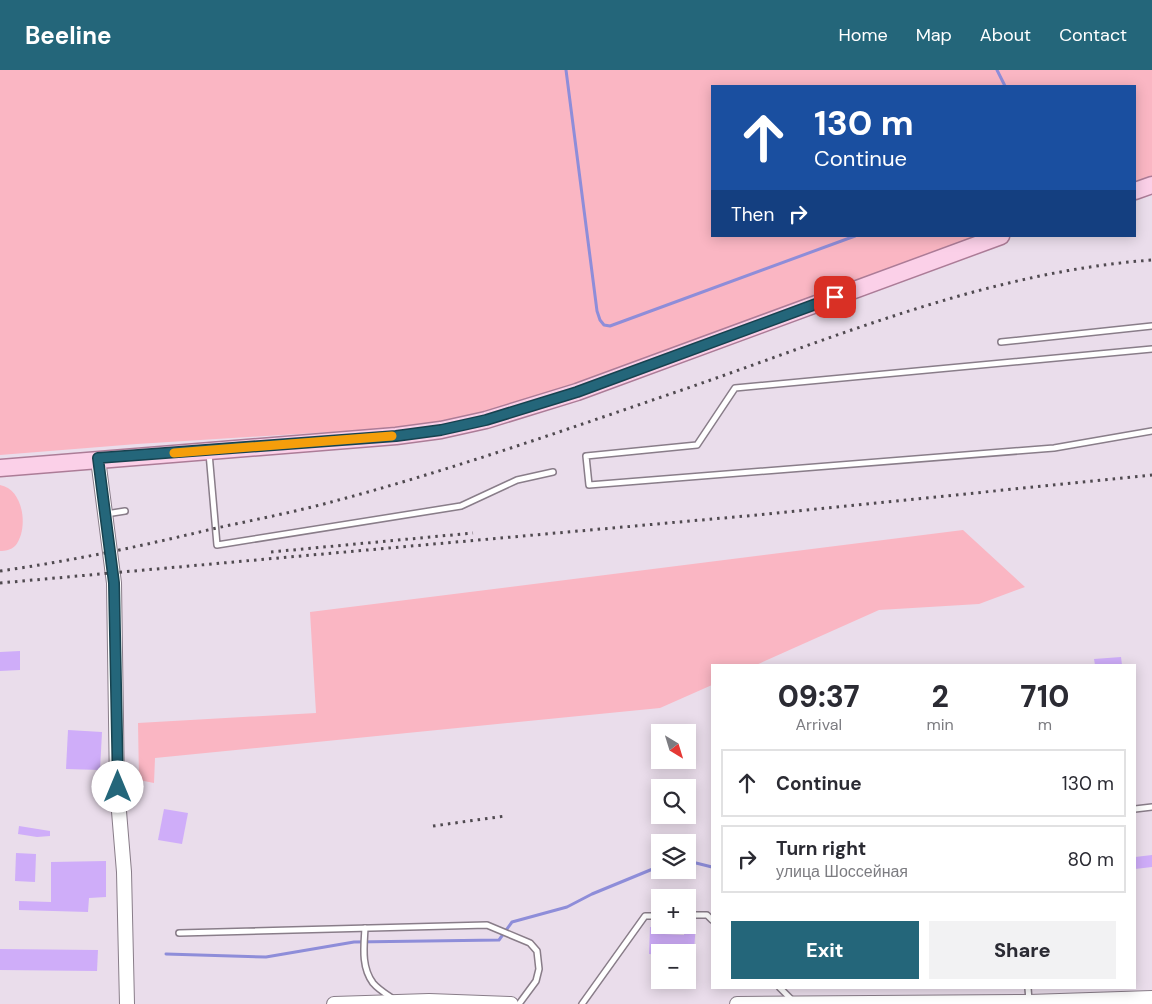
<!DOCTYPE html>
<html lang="en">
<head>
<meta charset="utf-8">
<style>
	:root { --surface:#fff; --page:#f2f2f3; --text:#2b2b33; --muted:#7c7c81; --line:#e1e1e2; --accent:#24667a }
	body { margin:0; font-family:"DM Sans",sans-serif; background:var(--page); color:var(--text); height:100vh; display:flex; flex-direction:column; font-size:19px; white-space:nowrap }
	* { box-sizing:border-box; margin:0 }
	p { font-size:16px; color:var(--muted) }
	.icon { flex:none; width:28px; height:28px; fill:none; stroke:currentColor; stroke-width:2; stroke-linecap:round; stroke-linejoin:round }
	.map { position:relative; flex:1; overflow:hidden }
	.sheet { position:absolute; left:711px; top:594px; width:425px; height:325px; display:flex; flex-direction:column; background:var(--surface); border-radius:0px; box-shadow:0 2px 12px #0003 }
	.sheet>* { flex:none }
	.banner { position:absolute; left:711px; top:15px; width:425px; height:152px; border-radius:0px; box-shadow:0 2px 12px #0003; background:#1a4fa0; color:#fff; overflow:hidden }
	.needle { width:32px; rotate:142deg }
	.tools { position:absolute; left:651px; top:654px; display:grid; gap:10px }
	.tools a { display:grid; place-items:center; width:45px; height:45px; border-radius:0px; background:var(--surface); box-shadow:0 2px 12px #0003; font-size:25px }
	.pin { position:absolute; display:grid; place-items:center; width:42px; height:42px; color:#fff; margin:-21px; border-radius:10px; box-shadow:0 2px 8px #0006 }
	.me { position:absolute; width:55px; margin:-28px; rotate:0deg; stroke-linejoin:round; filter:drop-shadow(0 0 4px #0008) }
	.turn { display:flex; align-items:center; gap:18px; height:105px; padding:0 20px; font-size:22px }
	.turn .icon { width:65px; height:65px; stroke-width:2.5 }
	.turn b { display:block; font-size:35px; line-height:42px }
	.then { display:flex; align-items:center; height:48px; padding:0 20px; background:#0003; gap:10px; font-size:19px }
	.eta { display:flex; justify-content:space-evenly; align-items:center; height:85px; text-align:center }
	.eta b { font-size:30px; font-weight:800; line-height:35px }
	.cta { display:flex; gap:10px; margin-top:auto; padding:10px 20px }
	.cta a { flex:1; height:58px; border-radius:0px; background:var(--accent); color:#fff; font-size:20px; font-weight:800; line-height:58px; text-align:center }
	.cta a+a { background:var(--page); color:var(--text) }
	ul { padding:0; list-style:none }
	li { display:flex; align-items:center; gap:15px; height:68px; margin:0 10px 8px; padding:0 10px; border:2px solid var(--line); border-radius:0px }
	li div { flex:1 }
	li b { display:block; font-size:19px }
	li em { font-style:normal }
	header { display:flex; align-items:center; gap:30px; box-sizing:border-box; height:70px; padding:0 25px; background:var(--accent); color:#fff }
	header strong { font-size:24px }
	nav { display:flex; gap:28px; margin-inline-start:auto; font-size:18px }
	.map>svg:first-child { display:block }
	.green { fill:#fab6c3 }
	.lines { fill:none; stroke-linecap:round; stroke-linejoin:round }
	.stream { stroke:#8e8dd9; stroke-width:3 }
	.building { fill:#cfadf9 }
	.lane-casing { stroke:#897d89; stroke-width:8 }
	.secondary-casing { stroke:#897d89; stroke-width:16 }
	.primary-casing { stroke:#ac7c97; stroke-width:19 }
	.lane { stroke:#fff; stroke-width:5 }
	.secondary { stroke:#fff; stroke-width:14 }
	.primary { stroke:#fbd0e8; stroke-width:16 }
	.rail { stroke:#504a50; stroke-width:3; stroke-dasharray:2.5 5; stroke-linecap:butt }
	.route-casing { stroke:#17424f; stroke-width:12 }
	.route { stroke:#24667a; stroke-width:9 }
	.slow { stroke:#f59e0b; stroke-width:9 }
</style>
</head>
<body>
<header>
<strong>Beeline</strong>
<nav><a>Home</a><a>Map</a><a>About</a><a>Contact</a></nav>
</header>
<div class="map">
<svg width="1152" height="934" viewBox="0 0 1152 934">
	<rect width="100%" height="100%" fill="#eaddeb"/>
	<g class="green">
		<path d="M0,0H1152V106L1135,112V16H712V166H981L570,317L475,345L441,352L395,358L137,374L0,385Z"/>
		<path d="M0,415C24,419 29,460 15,476C11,480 5,481 0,481Z"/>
		<path d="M963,460L1025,517L979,534L879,540L756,595H712V615L660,638L155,688L154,713L139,710L138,653L316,643L310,542Z"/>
	</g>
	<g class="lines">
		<g class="stream">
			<path d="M566,0L597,241L600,250L604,255L610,256L855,166"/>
			<path d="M997,0L1005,16"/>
			<path d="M688,791L712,797"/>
			<path d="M166,884L266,887L354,872L499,870L512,852L567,837L592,824L660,796"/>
		</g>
	</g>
	<g class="building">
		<path d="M20,581V600L0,601V582Z"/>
		<path d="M1121,587L1122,595H1095L1094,589Z"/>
		<path d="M68,660L102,662L100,700L66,699Z"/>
		<path d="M164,739L188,743L182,774L158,770Z"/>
		<path d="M19,756L50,761V766L37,767L18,764Z"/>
		<path d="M16,783L36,784L35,812L15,811Z"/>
		<path d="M1152,785V797L1135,799V787Z"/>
		<path d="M106,791V827L89,828L88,842L19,840V831L51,832V792Z"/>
		<path d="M688,851H696L694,882H683V877L665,876V882H660V885L649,884L650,857H664V864L684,865V855H688Z"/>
		<path d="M0,879L98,880L97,901L0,900Z"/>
	</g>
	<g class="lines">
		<g class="lane-casing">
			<g id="lane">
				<path d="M1001,272L1152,256"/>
				<path d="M1152,279L735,318L697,375L586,386L589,415L1054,378L1152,361"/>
				<path d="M209,383L217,475L461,436L517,410L553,402"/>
				<path d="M106,444L125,441"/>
				<path d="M1135,739L1152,737"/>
				<path d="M688,845H707L712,850"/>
				<path d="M365,858C364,876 361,897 373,913C378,919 386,924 392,928"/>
				<path d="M179,863L487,855L530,873L537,881L539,899L536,911L519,934"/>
				<path d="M780,918L793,931"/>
				<path d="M1028,918L1029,931"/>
				<path d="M582,934L645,846H660"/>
			</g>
		</g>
		<g class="secondary-casing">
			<g id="secondary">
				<path d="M98,389L114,513L117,717L124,802L127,934"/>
				<path d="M334,934L429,931L511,934"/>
				<path d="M737,934L1029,932L1152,928"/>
			</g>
		</g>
		<g class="primary-casing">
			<g id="primary">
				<path d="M1135,121L1152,115"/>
				<path d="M0,398L396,366L441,360L486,350L577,322L1001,166"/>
			</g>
		</g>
		<use href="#lane" class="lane"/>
		<use href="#secondary" class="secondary"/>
		<use href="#primary" class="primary"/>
		<g class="rail">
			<path d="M271,482L473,463"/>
			<path d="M0,501C71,491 142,476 212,459C253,450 295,442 335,431C451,400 565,360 679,321C834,268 987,202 1152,190"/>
			<path d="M0,513L768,444L1152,405"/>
			<path d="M433,756L505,746"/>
		</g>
	</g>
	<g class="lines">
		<g class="route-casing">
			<path id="route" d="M118,717L114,513L98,388L396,366L441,360L486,350L577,322L835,227"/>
		</g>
		<use href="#route" class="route"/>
		<path class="slow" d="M174,383L392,366"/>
	</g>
</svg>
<div class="tools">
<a><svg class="needle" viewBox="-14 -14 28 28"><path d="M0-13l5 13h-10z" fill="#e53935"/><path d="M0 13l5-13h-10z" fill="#7c7c81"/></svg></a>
<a><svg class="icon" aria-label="search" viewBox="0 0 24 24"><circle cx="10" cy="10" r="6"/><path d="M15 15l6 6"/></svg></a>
<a><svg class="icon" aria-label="layers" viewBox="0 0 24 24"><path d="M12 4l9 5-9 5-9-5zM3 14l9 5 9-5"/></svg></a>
<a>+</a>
<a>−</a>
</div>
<div class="pin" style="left:835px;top:227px;background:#d93025"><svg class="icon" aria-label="arrive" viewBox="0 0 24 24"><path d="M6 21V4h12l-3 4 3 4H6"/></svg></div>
<svg class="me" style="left:118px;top:717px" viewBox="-20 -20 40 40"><circle r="19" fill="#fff"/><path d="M0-13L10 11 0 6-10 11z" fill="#24667a"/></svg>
<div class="banner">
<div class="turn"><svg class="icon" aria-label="ahead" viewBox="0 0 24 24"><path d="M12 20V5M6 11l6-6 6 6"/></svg><div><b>130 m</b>Continue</div></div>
<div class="then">Then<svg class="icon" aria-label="right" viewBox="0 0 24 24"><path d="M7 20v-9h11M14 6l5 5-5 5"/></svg></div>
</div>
<section class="sheet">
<div class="eta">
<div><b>09:37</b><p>Arrival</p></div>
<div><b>2</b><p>min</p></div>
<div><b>710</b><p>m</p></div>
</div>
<ul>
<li><svg class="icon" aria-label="ahead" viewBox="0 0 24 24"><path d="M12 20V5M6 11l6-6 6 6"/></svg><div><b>Continue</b></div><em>130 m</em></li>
<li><svg class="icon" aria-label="right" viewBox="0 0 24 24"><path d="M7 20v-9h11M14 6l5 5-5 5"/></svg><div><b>Turn right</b><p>улица Шоссейная</p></div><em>80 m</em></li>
</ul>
<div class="cta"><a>Exit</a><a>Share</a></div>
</section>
</div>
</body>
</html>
